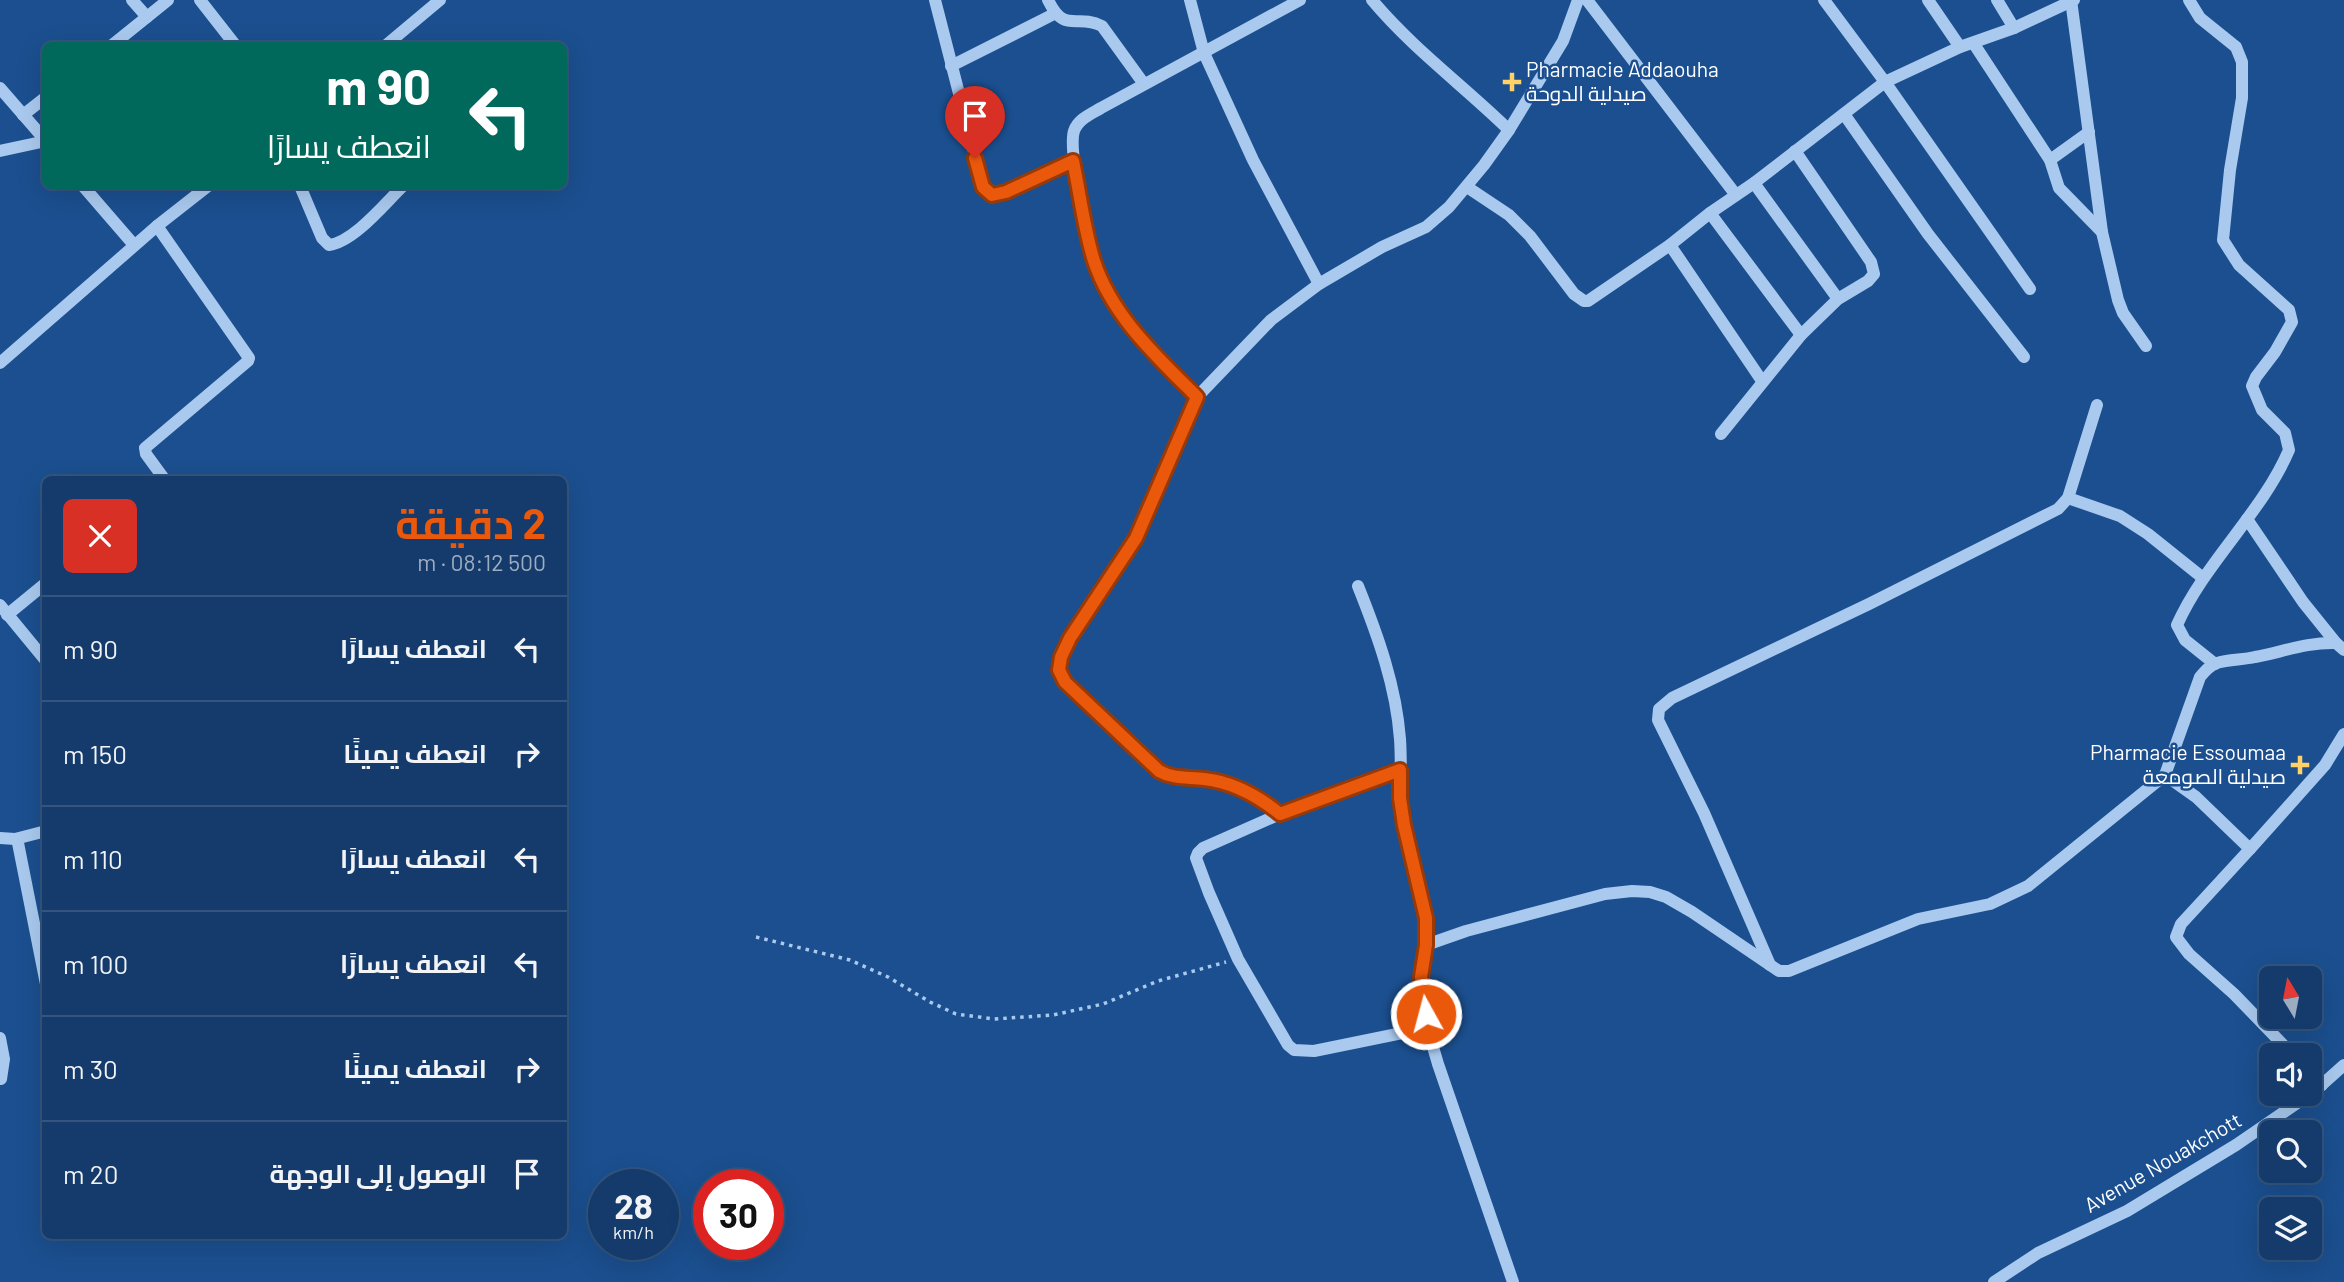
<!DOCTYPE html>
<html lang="ar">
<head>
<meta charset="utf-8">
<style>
	:root { --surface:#143b6b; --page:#214673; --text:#f1f3f6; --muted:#9dadc1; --line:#33557e; --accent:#ea580c }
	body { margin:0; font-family:Barlow,Cairo,sans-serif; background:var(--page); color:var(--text); direction:rtl; height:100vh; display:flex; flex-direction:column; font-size:26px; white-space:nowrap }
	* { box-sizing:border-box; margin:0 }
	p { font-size:23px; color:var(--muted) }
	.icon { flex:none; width:38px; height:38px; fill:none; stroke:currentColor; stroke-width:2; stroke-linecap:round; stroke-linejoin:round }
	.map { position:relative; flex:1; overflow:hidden; direction:ltr }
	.sheet { position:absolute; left:42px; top:476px; width:525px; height:763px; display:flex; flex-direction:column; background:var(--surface); border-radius:10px; box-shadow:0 7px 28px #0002,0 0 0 2px var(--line); direction:rtl }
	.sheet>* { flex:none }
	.hud { position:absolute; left:42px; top:42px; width:525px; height:147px; border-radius:10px; box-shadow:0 7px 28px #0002,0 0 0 2px var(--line); direction:rtl; background:#00695c; color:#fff; overflow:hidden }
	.needle { width:46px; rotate:350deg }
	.fabs { position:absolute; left:2259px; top:966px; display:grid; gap:14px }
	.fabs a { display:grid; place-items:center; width:63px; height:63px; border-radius:10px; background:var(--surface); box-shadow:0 7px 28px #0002,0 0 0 2px var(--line); font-size:35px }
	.speed { position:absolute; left:588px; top:1169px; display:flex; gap:14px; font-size:35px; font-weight:700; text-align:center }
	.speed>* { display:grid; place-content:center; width:91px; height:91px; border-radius:50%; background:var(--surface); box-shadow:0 7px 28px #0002,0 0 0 2px var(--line); line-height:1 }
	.speed small { font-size:18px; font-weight:400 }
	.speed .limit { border:10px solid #d22; background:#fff; color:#111 }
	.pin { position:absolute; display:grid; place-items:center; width:60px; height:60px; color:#fff; margin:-72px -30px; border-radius:50% 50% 50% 0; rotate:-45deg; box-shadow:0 0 7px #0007 }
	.pin .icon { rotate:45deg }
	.me { position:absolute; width:77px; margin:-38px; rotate:353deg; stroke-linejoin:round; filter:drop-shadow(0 0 5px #0008) }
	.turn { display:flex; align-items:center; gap:24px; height:147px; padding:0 21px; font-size:32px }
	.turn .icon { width:91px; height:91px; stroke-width:2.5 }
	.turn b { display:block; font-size:49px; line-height:60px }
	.round { display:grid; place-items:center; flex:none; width:74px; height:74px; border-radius:10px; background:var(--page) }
	.overview { display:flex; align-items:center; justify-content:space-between; height:119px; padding:0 21px }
	h1 { font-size:42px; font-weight:700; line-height:52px; color:var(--accent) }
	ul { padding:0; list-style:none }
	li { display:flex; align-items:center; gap:21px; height:105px; padding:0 21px; border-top:2px solid var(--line) }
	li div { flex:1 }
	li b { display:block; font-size:26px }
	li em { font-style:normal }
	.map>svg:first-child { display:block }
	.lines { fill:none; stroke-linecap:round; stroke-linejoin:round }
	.path { stroke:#a9c9ee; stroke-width:3.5; stroke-dasharray:3.5 5; stroke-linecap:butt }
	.minor { stroke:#a9c9ee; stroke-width:12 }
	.route-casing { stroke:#983908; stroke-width:18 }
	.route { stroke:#ea580c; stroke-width:12 }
	.poi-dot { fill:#ffd166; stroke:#1b4f8f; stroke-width:2.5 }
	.labels { text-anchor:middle; stroke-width:5; stroke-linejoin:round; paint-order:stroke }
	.poi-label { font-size:21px; fill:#fff; stroke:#1b4f8f; text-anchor:start }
	.street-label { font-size:21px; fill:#fff; stroke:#1b4f8f }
</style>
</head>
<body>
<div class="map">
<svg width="2344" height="1282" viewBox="0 0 2344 1282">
	<rect width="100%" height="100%" fill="#1b4f8f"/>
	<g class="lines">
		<path class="path" d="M756,937L850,960L888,977L930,1002L956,1014L994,1019L1053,1015L1103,1004L1158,981L1226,962"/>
		<g class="minor">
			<path d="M132,0L147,17"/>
			<path d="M200,0L236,46"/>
			<path d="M935,0L983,187L992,195L1006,192L1073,161"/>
			<path d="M1048,0C1065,35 1076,13 1102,26L1144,84"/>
			<path d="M1190,0L1204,53L1253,160L1319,284"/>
			<path d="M1372,0C1413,49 1464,86 1509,130"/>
			<path d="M1587,0L1736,195"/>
			<path d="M1824,0L1885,82L2030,289"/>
			<path d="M1928,0L1960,47"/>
			<path d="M1997,0L2014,28"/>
			<path d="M2071,0L2102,232L2118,300L2123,313L2146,346"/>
			<path d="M2189,0L2200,18L2236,47L2242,62V98L2230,170L2223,240L2239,265L2289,310L2292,322L2275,352L2256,377L2252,386L2262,410L2285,433L2289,450C2262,513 2205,562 2177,625L2185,640L2215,664"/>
			<path d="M1974,44L2050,160L2059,188L2102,232"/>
			<path d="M111,46L168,0"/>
			<path d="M385,46L440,0"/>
			<path d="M951,66L1054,14"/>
			<path d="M0,88L46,141"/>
			<path d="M1844,114L1928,234L2024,357"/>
			<path d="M23,115L46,97"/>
			<path d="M0,151L46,141"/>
			<path d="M2050,160L2089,132"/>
			<path d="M1754,183L1838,299"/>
			<path d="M83,186L134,245"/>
			<path d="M300,186L322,238L329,245C354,242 385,203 403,186"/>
			<path d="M1467,187L1509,215L1530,236L1574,294L1584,301H1588L1670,245L1710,213L1754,183L1885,82L1960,47L2014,28L2074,0"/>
			<path d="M1710,213L1801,335"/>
			<path d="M157,226L249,358L248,361L145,448L146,454L165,480"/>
			<path d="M1670,245L1762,381"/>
			<path d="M0,363L157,226L208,186"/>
			<path d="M1197,397C1169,369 1141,341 1118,310C1107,297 1100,278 1095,262C1087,242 1068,149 1074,131C1078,119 1091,114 1101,108L1300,0"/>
			<path d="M1721,434L1801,335L1838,299L1868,281L1874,274L1871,262L1795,151"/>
			<path d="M2068,498L2120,516L2148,534L2203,578"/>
			<path d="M2247,519L2303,602L2336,643"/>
			<path d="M1358,586C1378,636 1396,686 1400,739C1402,768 1399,796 1404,824C1410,855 1423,886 1426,917C1428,937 1423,956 1421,976C1419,1005 1430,1036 1438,1064L1513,1282"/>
			<path d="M0,605L46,661"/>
			<path d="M7,615L46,583"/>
			<path d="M1400,770L1280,814L1203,848L1198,853L1196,858L1209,893L1238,959L1288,1045L1294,1050L1314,1051L1412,1031L1429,1030"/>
			<path d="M2165,775L2200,677C2205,671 2209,666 2217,663C2228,659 2243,660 2255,657C2282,652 2308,642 2336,643L2344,650"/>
			<path d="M1280,814C1258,796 1232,783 1204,779C1188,777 1173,779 1159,771L1065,683L1060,675L1058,665L1070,637L1136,538L1197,397L1271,320L1319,284L1382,247L1426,227L1449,207L1484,165L1509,130L1563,41L1578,0"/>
			<path d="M0,838L15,839L18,843L46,984"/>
			<path d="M15,839L46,831"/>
			<path d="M2250,849L2181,924L2176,937L2189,954L2234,994L2293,1055"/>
			<path d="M1426,945L1466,931L1605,894L1632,891L1650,892L1666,897L1692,912L1779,971H1789L1918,919L1990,904L2028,886L2165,775L2196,797L2250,849L2325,765L2344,734"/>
			<path d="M1770,965L1704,813L1658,720L1659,709L1672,698L1869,604L2058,509L2068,498L2097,405"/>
			<path d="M0,1038L4,1059L1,1079"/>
			<path d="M2310,1073L2322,1085"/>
			<path d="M1994,1282L2038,1253L2127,1211L2236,1145L2316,1090L2344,1065"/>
		</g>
	</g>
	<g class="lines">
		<g class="route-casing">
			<path id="route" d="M975,158L983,187L992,195L1006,192L1073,161C1080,194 1084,229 1094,261C1112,316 1157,357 1197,397L1136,538L1070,638L1061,657L1059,670L1065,682L1159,771C1173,779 1188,777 1204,779C1232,782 1258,796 1280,814L1400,770V798L1404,825L1426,918V945L1421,977L1426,1014"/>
		</g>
		<use href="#route" class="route"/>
	</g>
	<g class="poi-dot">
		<path d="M1508.5 71.5h7v7h7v7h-7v7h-7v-7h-7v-7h7z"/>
		<path d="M2296.5 754.5h7v7h7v7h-7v7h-7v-7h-7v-7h7z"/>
	</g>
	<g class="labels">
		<g class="poi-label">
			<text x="1526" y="77">Pharmacie Addaouha<tspan x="1526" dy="24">صيدلية الدوحة</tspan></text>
			<text x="2286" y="760" text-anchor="end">Pharmacie Essoumaa<tspan x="2286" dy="24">صيدلية الصومعة</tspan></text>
		</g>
		<g class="street-label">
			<text transform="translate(2163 1163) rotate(-30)" y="7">Avenue Nouakchott</text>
		</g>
	</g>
</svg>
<div class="fabs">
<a><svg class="needle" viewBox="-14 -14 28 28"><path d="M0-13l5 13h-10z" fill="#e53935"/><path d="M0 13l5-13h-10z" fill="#9dadc1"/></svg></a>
<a><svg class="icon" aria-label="sound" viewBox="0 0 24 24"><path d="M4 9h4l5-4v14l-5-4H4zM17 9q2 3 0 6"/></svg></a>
<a><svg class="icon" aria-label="search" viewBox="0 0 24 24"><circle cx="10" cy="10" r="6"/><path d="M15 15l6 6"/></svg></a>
<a><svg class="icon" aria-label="layers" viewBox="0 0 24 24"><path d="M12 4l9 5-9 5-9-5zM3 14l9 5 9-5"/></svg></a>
</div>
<div class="speed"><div>28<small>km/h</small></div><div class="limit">30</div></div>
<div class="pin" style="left:975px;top:158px;background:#d93025"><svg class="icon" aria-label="arrive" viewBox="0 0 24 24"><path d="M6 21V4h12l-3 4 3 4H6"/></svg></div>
<svg class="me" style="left:1426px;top:1014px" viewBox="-20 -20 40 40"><circle r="17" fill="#ea580c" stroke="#fff" stroke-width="3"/><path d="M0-11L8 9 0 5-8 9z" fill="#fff"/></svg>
<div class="hud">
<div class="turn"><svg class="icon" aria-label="left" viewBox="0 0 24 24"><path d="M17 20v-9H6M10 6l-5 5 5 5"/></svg><div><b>90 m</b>انعطف يسارًا</div></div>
</div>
<section class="sheet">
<div class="overview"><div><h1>2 دقيقة</h1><p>500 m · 08:12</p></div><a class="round" style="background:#d93025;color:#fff"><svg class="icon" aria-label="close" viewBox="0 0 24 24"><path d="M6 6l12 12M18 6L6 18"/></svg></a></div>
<ul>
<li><svg class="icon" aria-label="left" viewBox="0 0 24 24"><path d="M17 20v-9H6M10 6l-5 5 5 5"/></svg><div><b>انعطف يسارًا</b></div><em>90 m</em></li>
<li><svg class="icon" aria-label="right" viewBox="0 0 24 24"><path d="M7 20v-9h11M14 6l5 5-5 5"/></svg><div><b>انعطف يمينًا</b></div><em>150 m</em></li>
<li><svg class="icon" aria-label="left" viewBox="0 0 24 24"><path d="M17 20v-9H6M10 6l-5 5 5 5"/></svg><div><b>انعطف يسارًا</b></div><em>110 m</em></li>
<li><svg class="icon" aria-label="left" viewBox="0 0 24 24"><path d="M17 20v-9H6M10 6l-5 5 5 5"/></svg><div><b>انعطف يسارًا</b></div><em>100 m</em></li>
<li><svg class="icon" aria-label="right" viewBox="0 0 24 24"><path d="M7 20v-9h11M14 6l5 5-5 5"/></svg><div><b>انعطف يمينًا</b></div><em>30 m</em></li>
<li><svg class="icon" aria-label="arrive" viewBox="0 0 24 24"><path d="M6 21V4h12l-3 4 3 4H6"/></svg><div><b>الوصول إلى الوجهة</b></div><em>20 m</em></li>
</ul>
</section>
</div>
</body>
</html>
